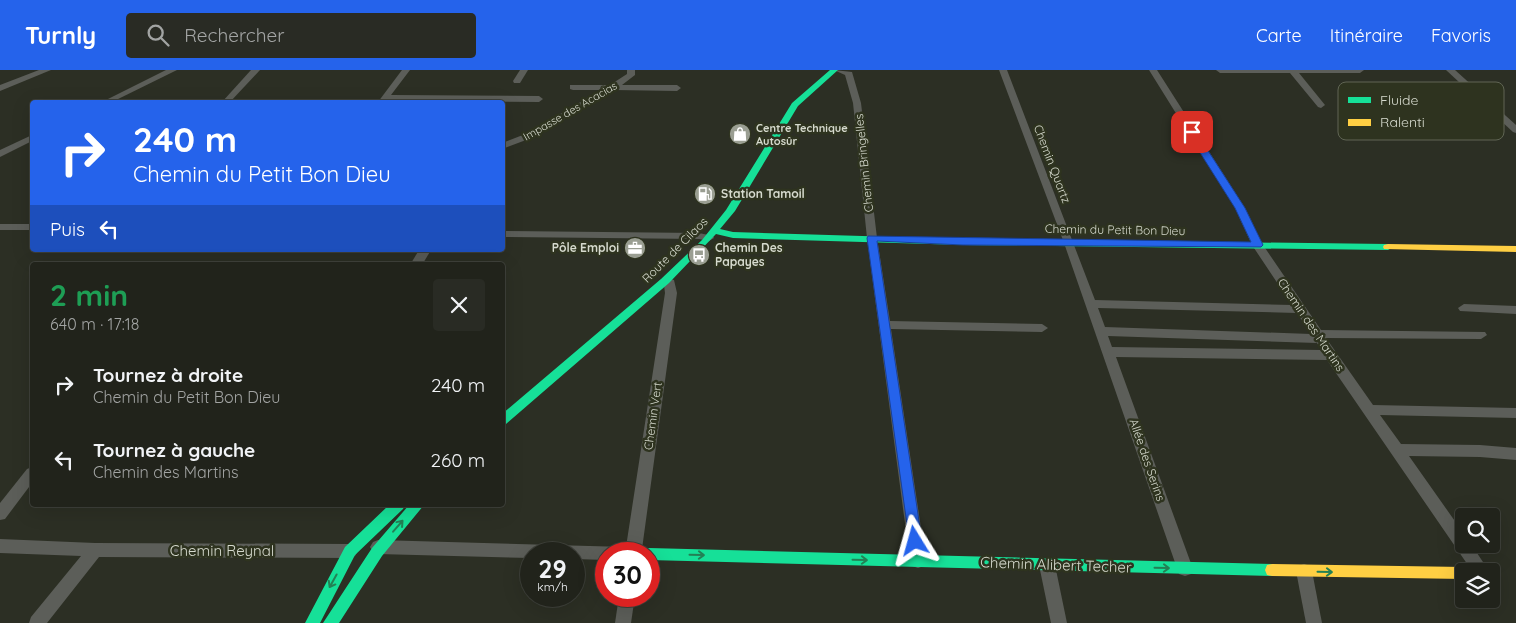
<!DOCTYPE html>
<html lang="fr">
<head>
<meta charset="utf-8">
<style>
	:root { --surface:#21231b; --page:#292b24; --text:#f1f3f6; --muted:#a2a4a3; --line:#3e403a; --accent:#2563eb }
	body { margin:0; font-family:Quicksand,sans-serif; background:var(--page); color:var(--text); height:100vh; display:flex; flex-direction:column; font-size:19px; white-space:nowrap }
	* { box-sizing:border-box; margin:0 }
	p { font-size:16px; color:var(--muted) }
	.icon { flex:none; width:28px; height:28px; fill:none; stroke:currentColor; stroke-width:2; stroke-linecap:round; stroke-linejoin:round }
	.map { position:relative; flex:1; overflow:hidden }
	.side { position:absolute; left:30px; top:192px; width:475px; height:245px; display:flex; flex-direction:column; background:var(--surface); border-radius:5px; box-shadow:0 5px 20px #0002,0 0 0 1px var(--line) }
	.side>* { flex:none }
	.guide { position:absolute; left:30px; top:30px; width:475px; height:152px; border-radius:5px; box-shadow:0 5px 20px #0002,0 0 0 1px var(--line); background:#2563eb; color:#fff; overflow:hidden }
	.controls { position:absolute; left:1455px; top:438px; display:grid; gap:10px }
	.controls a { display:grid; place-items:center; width:45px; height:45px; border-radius:5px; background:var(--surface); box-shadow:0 5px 20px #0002,0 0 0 1px var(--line); font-size:25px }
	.speed { position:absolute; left:520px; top:472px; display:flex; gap:10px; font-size:25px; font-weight:700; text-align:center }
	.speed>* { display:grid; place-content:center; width:65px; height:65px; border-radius:50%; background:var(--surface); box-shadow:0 5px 20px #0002,0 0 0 1px var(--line); line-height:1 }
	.speed small { font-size:12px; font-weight:400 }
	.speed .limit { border:8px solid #d22; background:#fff; color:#111 }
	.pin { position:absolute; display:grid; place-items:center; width:42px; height:42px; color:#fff; margin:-21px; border-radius:10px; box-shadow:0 2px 8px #0006 }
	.me { position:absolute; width:55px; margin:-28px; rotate:352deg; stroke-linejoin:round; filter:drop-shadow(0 0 4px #0008) }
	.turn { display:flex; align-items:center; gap:18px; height:105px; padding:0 20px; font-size:22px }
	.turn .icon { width:65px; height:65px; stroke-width:2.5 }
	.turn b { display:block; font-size:35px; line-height:42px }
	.then { display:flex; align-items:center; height:48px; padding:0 20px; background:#0003; gap:10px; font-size:19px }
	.round { display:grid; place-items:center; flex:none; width:52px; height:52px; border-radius:5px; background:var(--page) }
	.overview { display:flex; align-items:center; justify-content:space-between; height:85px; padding:0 20px }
	h1 { font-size:30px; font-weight:800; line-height:38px; color:#1e9e55 }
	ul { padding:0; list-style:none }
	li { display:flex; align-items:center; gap:15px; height:75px; padding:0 20px }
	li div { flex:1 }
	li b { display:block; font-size:19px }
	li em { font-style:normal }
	header { display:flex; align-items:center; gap:30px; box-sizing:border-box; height:70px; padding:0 25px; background:var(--accent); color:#fff }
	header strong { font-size:24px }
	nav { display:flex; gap:28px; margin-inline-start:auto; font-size:18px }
	.search { width:350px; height:45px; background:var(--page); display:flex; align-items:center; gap:12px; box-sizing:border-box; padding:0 18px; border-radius:5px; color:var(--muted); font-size:19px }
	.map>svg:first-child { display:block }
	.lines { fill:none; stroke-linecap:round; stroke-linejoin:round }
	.street { fill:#5c5e59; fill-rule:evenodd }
	.fast { fill:#16e098; fill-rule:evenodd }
	.slow { fill:#ffcf43; fill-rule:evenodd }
	.oneway { stroke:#238155 }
	.route { fill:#2563eb; stroke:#184099 }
	.labels { text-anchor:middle; stroke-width:5; stroke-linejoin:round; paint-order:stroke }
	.far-street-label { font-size:11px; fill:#d6dace; stroke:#2e331f }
	.far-poi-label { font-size:11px; font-weight:bold; fill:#d6dace; stroke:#2e331f; text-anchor:start }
	.street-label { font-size:12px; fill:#d6dace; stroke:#2e331f }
	.poi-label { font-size:12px; font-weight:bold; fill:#d6dace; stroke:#2e331f; text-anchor:start }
	.near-street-label { font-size:15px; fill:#d6dace; stroke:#2e331f }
	.key { fill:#2e331f; stroke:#606554; stroke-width:1 }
	.key-label { font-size:14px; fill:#d6dace }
</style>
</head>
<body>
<header>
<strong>Turnly</strong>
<div class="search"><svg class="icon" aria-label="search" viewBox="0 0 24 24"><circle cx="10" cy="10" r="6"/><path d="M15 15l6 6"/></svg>Rechercher</div>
<nav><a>Carte</a><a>Itinéraire</a><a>Favoris</a></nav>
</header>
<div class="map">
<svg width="1516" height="553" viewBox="0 0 1516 553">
	<rect width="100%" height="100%" fill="#2c2f24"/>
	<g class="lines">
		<g class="street">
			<path d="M39,0H51L0,21V15Z"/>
			<path d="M166,0H177L112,32H102Z"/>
			<path d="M251,0H260L230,32H222Z"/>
			<path d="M402,0H410L391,25L539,26L543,29L539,32L388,31L386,32H378Z"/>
			<path d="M520,0H528L520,13H514L513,11Z"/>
			<path d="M627,0H635V5L622,15H677L681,18L677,21L614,20L534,67L502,79V73L528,63L601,20H573L570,19V15H610L627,4Z"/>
			<path d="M834,0L852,2L861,33L877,168L890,251L1042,254L1048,258L1042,262L891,259L926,491L924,496L918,498L912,496L910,491L867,168L853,33L845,5Z"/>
			<path d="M999,0H1007L1095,230L1292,235L1252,175L1235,138L1149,0H1157L1245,138L1263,175L1321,260L1485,262L1487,265L1481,269L1326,268L1373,335L1516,338V348L1380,345L1401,374L1480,375L1516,378V390L1480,387L1409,386L1464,464V474H1471L1489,501H1472L1327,290L1116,287L1193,499L1191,504L1185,506L1179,504L1064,173ZM1098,238L1297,243L1311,264L1105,257ZM1108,266L1317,273L1321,280L1112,277Z"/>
			<path d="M1216,0H1364L1360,3H1299L1325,35L1321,38L1318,37L1290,3H1220Z"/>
			<path d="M1446,0H1455L1516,55V63L1513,62Z"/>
			<path d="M32,65V71L0,87V80Z"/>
			<rect x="0" y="154" width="32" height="6"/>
			<path d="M502,161L699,163L713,166L714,168L709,171L699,169L502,167Z"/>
			<path d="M419,180H431L422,195H410Z"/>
			<path d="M665,207L674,210L677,223L642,479L645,484H606V490L574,489V484H531V488L378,484L373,482L370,477L373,472L378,470L626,477L665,223L664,215L659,211Z"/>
			<path d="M1464,234L1516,236V244L1460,241L1458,238Z"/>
			<path d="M32,397V413L5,449L0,450V433L27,399Z"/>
			<path d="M0,469L95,473L350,474L355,476L358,481L355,486L350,488L99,487L47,553H29L31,547L81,486L0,483Z"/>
			<path d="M1047,488L1053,490L1055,495L1067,553H1051L1039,495L1041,490Z"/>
			<path d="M1304,494L1310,496L1312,501L1322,553H1306L1296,501L1298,496Z"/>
			<path d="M619,526H635L631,553H615Z"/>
		</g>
		<g class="fast">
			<path d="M830,0H838L798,36L735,141L720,159L733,162L963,169L1388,174L1393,177L1388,180L963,175L733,168L716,164L669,213L506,354L502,356V344L661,209L702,170L726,140L792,33Z"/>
			<path d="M389,435H405L403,439L355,485L320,553H305L345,477Z"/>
			<path d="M409,435H424L382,486L339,553H323L372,478Z"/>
			<path d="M649,478L1272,494L1277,495L1279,500L1277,505L1272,506L649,490V484H642L644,480Z"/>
		</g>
		<g class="slow">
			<path d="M1388,174L1516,176V182L1384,179L1383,177L1384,175Z"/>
			<path d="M1272,494L1464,497L1469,498L1470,501H1464V509L1272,506L1267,505L1265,500L1267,495Z"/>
		</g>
	</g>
	<defs><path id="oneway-shaft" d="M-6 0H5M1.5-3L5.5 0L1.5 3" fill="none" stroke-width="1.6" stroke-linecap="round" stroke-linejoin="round" transform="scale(1.25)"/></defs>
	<g class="oneway">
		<use href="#oneway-shaft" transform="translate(398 456) rotate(-49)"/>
		<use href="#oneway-shaft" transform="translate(697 485) rotate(1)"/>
		<use href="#oneway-shaft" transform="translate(860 490) rotate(1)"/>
		<use href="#oneway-shaft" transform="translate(1162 498) rotate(1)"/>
		<use href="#oneway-shaft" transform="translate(1325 502) rotate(1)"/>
		<use href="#oneway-shaft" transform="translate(333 511) rotate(119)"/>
	</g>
	<path class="route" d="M1192,59L1196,62L1245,138L1263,175L1261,177L963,175L877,171L922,471L920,476L915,478L910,476L867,168L868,166L1251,172L1235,138L1187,62Z"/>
	<defs>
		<g id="shop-disc" transform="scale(1.125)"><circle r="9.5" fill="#9a9e92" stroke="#2e331f"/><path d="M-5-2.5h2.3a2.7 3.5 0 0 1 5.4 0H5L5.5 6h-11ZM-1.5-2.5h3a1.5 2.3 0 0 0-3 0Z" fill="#fff"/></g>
		<g id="fuel-disc" transform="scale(1.125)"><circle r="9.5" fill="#9a9e92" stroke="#2e331f"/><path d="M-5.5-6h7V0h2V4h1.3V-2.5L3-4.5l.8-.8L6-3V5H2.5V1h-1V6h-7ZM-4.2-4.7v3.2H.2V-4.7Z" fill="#fff"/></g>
		<g id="office-disc" transform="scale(1.125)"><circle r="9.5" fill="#9a9e92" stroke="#2e331f"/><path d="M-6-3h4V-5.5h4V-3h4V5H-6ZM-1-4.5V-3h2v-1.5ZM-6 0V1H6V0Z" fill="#fff"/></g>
		<g id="bus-disc" transform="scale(1.125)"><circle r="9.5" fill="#9a9e92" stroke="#2e331f"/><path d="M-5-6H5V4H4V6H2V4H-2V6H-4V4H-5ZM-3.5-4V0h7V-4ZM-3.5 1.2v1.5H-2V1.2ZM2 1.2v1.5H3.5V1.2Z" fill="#fff"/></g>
	</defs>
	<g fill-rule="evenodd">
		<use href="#shop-disc" x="740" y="64"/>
		<use href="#fuel-disc" x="705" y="124"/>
		<use href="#office-disc" x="635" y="178"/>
		<use href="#bus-disc" x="699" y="185"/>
	</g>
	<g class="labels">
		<g class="far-street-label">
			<text transform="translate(570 41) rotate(-30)" y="4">Impasse des Acacias</text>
		</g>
		<g class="far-poi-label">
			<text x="756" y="62">Centre Technique<tspan x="756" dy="13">Autosûr</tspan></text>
		</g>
		<g class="street-label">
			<text transform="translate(864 93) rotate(-96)" y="4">Chemin Bringelles</text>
			<text transform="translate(1052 94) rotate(69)" y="4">Chemin Quartz</text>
			<text transform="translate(1115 160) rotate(1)" y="4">Chemin du Petit Bon Dieu</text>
			<text transform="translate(675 180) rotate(-45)" y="4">Route de Cilaos</text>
			<text transform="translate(1311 255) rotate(56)" y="4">Chemin des Martins</text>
			<text transform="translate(653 346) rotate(-82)" y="4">Chemin Vert</text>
			<text transform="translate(1147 390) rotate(71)" y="4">Allée des Serins</text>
		</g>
		<g class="poi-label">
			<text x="721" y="128">Station Tamoil</text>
			<text x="619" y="182" text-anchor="end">Pôle Emploi</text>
			<text x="715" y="182">Chemin Des<tspan x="715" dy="14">Papayes</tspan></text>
		</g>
		<g class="near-street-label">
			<text x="222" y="486">Chemin Reynal</text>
			<text transform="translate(1056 495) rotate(2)" y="5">Chemin Alibert Techer</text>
		</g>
	</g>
	<rect x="1338" y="12" width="166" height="58" rx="8" class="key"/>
	<rect x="1348" y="27" width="23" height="6" fill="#16e098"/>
	<rect x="1348" y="49" width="23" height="7" fill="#ffcf43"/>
	<g class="key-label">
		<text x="1380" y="35">Fluide</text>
		<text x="1380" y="57">Ralenti</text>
	</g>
</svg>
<div class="controls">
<a><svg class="icon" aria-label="search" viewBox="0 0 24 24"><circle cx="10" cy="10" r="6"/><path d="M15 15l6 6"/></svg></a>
<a><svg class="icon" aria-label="layers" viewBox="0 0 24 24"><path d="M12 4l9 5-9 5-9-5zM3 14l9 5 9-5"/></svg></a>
</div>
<div class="speed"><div>29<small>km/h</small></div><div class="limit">30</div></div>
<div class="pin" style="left:1192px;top:62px;background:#d93025"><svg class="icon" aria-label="arrive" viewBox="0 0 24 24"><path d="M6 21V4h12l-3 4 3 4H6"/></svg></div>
<svg class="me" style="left:915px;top:471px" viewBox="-20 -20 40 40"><path d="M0-17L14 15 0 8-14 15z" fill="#2563eb" stroke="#fff" stroke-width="4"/></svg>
<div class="guide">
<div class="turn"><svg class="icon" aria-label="right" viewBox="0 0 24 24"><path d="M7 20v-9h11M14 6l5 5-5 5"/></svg><div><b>240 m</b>Chemin du Petit Bon Dieu</div></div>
<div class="then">Puis<svg class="icon" aria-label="left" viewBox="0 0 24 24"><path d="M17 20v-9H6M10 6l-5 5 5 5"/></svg></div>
</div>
<section class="side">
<div class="overview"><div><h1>2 min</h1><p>640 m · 17:18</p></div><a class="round"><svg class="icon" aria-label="close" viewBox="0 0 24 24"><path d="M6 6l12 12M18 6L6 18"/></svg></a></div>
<ul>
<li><svg class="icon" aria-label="right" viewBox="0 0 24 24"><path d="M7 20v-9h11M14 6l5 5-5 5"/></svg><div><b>Tournez à droite</b><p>Chemin du Petit Bon Dieu</p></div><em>240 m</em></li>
<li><svg class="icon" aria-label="left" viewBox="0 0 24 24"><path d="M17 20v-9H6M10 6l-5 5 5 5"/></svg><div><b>Tournez à gauche</b><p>Chemin des Martins</p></div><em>260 m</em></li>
</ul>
</section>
</div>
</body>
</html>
